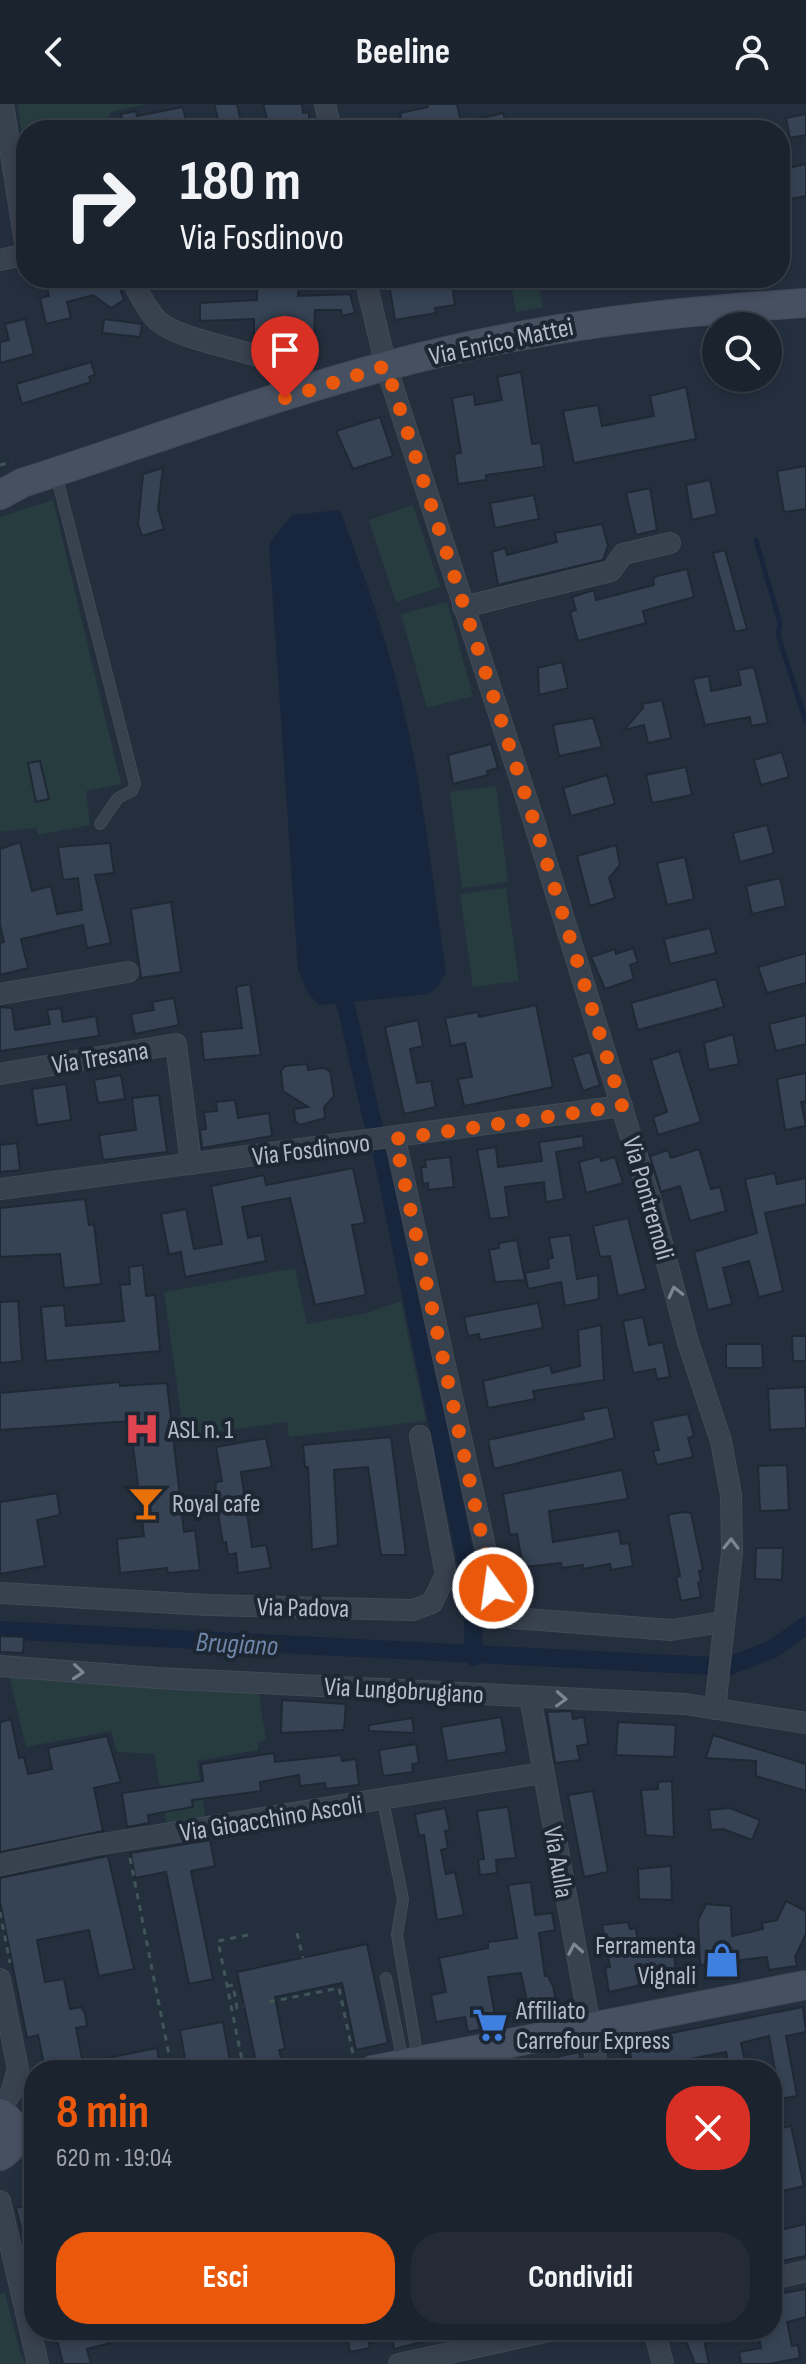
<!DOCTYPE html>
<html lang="it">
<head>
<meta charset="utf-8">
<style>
	:root { --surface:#1b232e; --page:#242b36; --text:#f1f3f6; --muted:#a0a4aa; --line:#39404a; --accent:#ea580c }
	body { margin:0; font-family:"Sofia Sans Condensed",sans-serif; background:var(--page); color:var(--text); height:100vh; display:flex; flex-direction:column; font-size:30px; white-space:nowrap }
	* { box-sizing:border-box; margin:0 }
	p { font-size:26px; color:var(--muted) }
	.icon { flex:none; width:44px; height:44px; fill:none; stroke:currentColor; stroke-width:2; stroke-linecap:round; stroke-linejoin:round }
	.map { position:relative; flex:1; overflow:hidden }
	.details { position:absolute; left:24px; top:1956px; width:758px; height:280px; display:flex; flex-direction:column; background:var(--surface); border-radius:32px; box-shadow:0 4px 12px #0003,0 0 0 2px var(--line) }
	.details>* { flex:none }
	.guide { position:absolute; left:16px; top:16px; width:774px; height:168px; border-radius:32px; box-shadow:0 4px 12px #0003,0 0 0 2px var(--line); background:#1b232e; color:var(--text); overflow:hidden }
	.buttons { position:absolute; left:702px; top:208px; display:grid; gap:16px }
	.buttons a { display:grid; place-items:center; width:80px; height:80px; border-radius:50%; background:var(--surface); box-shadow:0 4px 12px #0003,0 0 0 2px var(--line); font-size:40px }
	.pin { position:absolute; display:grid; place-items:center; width:68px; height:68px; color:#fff; margin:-82px -34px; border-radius:50% 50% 50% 0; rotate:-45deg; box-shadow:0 0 8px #0007 }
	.pin .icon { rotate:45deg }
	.me { position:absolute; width:88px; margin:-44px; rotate:346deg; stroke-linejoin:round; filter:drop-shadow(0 0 6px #0008) }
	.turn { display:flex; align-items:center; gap:28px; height:168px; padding:0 32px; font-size:36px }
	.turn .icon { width:104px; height:104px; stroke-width:2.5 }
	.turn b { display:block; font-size:56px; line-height:68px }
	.round { display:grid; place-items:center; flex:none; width:84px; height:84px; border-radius:32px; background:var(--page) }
	.summary { display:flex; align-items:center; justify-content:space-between; height:136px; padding:0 32px }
	h1 { font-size:48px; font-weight:700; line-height:60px; color:var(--accent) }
	.primary-button { display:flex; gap:16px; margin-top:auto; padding:16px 32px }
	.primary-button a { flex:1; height:92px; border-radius:32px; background:var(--accent); color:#fff; font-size:32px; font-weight:700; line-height:92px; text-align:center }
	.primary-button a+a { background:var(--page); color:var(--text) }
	header { display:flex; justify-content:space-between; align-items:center; height:104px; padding:0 32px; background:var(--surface); font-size:36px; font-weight:700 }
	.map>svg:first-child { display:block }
	.green { fill:#263c3f }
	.water { fill:#17263c }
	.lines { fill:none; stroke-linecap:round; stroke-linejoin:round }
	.stream { stroke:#17263c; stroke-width:5 }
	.canal { stroke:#17263c; stroke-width:18 }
	.building { fill:#364354; stroke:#1f2835; stroke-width:2 }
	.lane-casing { stroke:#414a57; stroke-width:12 }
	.street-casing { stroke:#414a57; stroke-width:22 }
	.secondary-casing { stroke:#414a57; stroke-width:30 }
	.path { stroke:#3f5557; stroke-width:3; stroke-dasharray:6 6; stroke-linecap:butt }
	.lane { stroke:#38414e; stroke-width:10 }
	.street { stroke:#38414e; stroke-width:20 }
	.secondary { stroke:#465061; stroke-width:28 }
	.oneway { stroke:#7c8592 }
	.route { stroke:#ea580c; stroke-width:14; stroke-dasharray:0 25.2 }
	.labels { text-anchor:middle; stroke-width:8; stroke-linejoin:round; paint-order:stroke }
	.street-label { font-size:26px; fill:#b4bcc9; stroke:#1d2633 }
	.poi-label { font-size:26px; fill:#b4bcc9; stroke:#1d2633; text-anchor:start }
	.water-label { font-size:28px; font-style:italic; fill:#6d86a8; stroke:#1d2633 }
</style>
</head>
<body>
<header><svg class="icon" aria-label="back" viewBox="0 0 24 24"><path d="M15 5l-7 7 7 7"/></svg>Beeline<svg class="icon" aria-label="person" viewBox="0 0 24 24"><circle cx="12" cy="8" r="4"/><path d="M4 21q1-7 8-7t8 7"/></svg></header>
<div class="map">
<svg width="806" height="2260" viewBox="0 0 806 2260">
	<rect width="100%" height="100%" fill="#242f3e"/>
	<g class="green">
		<path d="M18,0H147L111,8L100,26H26V65Z"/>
		<path d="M510,174H536L543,203L516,208Z"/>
		<path d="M53,396L121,680L86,687L90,721L38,731L36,724L0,728V413Z"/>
		<path d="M413,401L440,483L396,498L369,416Z"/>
		<path d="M447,498L473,592L427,604L401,510Z"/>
		<path d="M496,682L508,778L462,784L450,688Z"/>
		<path d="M506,784L519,877L473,883L460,790Z"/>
		<path d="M295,1164L307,1220L367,1209L401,1197L426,1317L289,1333L287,1318L184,1332L164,1188Z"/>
		<path d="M9,1571L258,1584L266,1636L258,1638V1646L197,1657L206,1717L167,1722L154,1650L117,1648L111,1627L26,1643Z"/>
		<path d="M5,2189L21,2252L27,2260H0V2190Z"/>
	</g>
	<path class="water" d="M340,406C364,470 387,536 403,603C424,690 433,780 446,868L437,884L428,890L320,901L309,891L298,866L269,440L292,411Z"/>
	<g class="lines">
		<path class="stream" d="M756,436L780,519L778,531L806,618"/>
		<g class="canal">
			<path d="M345,898L374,1024"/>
			<path d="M382,1050L464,1447L472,1494L474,1553"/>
			<path d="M0,1526L713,1562"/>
			<path d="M727,1563L773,1545L806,1521"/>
		</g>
	</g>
	<g class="building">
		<path d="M214,0H237L243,26H221Z"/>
		<path d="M263,0H302L303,9L309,8V26H270Z"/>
		<path d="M427,0H457L461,17L433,26H376L375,21L401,14L400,9L428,3Z"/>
		<path d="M183,3L188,26H98V20L122,15L121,10L136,7L137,12Z"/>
		<path d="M503,9L507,24L454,26V21Z"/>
		<path d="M806,10V31L790,34L786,14Z"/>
		<path d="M806,60V92L780,97V66Z"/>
		<path d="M45,174H116L124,196L111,204L93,191L67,198L71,214L46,220L40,194L49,192Z"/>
		<path d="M278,174H291L292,179H299L298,192L350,190L355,209L342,212L341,206H315L314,234L254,233V215L200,217V199L257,196V179H279Z"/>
		<path d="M388,174H403L404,177L451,174L455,201L435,204L436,209L395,216Z"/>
		<path d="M25,215L34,250L0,259V238L9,236L5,220Z"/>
		<path d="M104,215L142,220L140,233L102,229Z"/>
		<path d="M91,258L95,271L89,273L91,278L22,300L16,280Z"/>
		<path d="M521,268L532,340L541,339L544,363L486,371V376L458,380L454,350L461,349L452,294L474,290L475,301L502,296L497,273Z"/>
		<path d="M686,283L696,335L574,359L563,307L598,301L602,322L654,312L650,292Z"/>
		<path d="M380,313L393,352L353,365L336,327Z"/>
		<path d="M806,362V405L784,408L777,367Z"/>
		<path d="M163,364L158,405L164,425L142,432L138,420L143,370Z"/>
		<path d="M710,376L717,410L692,416L686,381Z"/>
		<path d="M650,384L657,426L636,431L626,389Z"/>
		<path d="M534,391L539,415L495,424L490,399Z"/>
		<path d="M602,420L608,442L603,456L498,481L492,448L505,444L507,451L557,438L555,429Z"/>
		<path d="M725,446L747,525L735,528L713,449Z"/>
		<path d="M687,465L694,493L643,507L646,519L578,537L570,508L576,506L572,493L594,486L596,496L654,481L653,475L657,472Z"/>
		<path d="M562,558L568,584L539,591L538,564Z"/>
		<path d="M754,563L768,619L751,622L750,613L705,621L693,575L709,572L711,587L741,581L738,566Z"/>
		<path d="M662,596L671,634L648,639L644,621L624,626L643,604L642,600Z"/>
		<path d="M593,614L602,643L559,652L553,621Z"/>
		<path d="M491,640L498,664L487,667L488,671L453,680L448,651Z"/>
		<path d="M782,648L789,673L761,681L754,656Z"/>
		<path d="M40,657L49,695L36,698L28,659Z"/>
		<path d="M686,663L692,691L652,699L646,671Z"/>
		<path d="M607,671L615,700L571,712L563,684Z"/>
		<path d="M767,721L774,749L740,758L733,729Z"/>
		<path d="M20,738L32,787L51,782L57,810L82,806L78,774L63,776L58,743L110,739L114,769L95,771L111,839L87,844L83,821L21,835L28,864L0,871V839L4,838L0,821V745Z"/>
		<path d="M616,741L620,761L609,774L615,794L590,802L577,752Z"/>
		<path d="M685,753L694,795L667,801L657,759Z"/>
		<path d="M780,774L786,802L752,810L746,782Z"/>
		<path d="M171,798L181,868L141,874L131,805Z"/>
		<path d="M710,824L716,849L670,860L664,835Z"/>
		<path d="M633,844L638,858L630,861L634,875L605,885L591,853L615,845L616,850Z"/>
		<path d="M806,849V879L767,889L758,863Z"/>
		<path d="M716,875L724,903L638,926L631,899Z"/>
		<path d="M250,880L261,951L204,956L201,928L242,924L236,883Z"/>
		<path d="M174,894L179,921L135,930L131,910L154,906L152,898Z"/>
		<path d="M536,901L553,983L464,1002L458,975L472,973L465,939L451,942L445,914L478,908L479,913Z"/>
		<path d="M0,903L12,904L15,926L50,920L47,906L61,904L63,918L96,912L99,932L0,947Z"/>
		<path d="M806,911V940L776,947L769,920Z"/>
		<path d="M418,916L423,942L410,945L417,979L431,977L436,1003L404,1010L385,923Z"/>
		<path d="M733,930L739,960L709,966L704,939Z"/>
		<path d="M679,947L701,1018L658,1031L653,1013L667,1008L651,956Z"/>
		<path d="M590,948L600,981L583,987L572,953Z"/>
		<path d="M307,960L308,966L324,964L330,967L334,992L324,1003L325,1014L300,1021L295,1017L294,1005L308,1003L283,987L281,967L285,962Z"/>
		<path d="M806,969V997L801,998L806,1022L785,1026L777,975Z"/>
		<path d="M121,971L125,995L98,999L94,976Z"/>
		<path d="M66,980L71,1016L37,1021L32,985Z"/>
		<path d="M159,991L167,1048L103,1056L99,1031L136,1026L132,994Z"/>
		<path d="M235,996L238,1014L269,1009L272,1032L202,1044L200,1026L206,1025L204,1008L217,1007L216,998Z"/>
		<path d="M583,1032L584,1043L556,1048L564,1095L546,1098L544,1078L505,1083L509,1113L490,1115L477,1046L496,1043L498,1063L542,1057L539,1038Z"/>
		<path d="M17,1039L20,1066L0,1068V1041Z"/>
		<path d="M699,1045L711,1085L720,1083L726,1107L690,1117L680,1082L661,1088L650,1052L668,1046L671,1054Z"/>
		<path d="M600,1052L601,1057L615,1053L623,1079L586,1089L579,1058Z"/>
		<path d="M450,1053L454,1083L428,1086V1079L423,1080L421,1063H426L425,1056Z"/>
		<path d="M353,1064L365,1119L352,1121L366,1191L315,1201L290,1094L242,1103L248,1134L261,1131L266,1157L185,1173L181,1148L169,1150L161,1110L186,1105L194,1145L222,1140L211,1082L264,1071L266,1081Z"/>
		<path d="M775,1069L777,1080L806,1074V1100L765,1109L783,1187L759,1193L749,1157L723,1164L732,1200L708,1206L694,1148L757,1129L745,1075Z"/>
		<path d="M85,1095L89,1121L94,1120L101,1180L64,1184L60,1150L0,1153V1104Z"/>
		<path d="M628,1114L646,1185L618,1192L610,1152L600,1153L593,1122Z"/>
		<path d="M570,1131L577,1175L598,1171L599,1195L565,1202L561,1178L528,1185L525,1169L549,1164L548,1155L553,1154L549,1134Z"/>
		<path d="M517,1136L525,1176L495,1178L489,1146L499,1144V1139Z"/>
		<path d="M143,1161L146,1192L155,1191L160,1247L46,1257L41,1203L64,1201L66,1222L124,1217L120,1181L130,1180L129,1163Z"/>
		<path d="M18,1197L22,1257L0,1259V1198Z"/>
		<path d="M538,1199L543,1224L480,1236L479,1230L468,1232L464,1213Z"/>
		<path d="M643,1213L649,1241L663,1238L670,1273L657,1275L655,1265L633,1269L623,1217Z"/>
		<path d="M601,1221L604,1276L533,1287L535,1295L488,1304L483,1277L550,1261L552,1269L580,1262L578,1226Z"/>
		<path d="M792,1232H806V1257H793Z"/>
		<path d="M726,1240H762L763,1264H726Z"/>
		<path d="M120,1278V1282L167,1279L184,1428L195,1426L200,1466L168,1469L167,1464L120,1469L117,1435L144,1432L130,1317L0,1326V1289Z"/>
		<path d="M805,1283L806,1324L770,1326L768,1285Z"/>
		<path d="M608,1303L615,1334L494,1365L488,1336L584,1315L582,1308Z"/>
		<path d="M688,1310L694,1332L688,1334L693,1353L657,1361L653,1347L659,1346L652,1317Z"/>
		<path d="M391,1333L406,1451H381L368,1363L334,1366L338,1441L312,1446L308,1363H305L303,1341Z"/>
		<path d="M266,1334L272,1363L241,1368L252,1443L266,1441L271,1464L238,1469L236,1449L228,1451L226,1438L223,1439L215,1392L216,1378L222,1377L216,1343Z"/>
		<path d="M787,1361L789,1406L760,1407L758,1362Z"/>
		<path d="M622,1366L628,1395L549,1407L553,1438L619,1427L621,1440L629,1439L633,1462L611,1466L610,1460L583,1465V1461L562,1464L561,1459L523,1463L517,1430L510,1431L503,1390Z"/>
		<path d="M57,1389L60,1411L37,1416L45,1462L0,1470V1398Z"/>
		<path d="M682,1408L691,1409L703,1466L699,1467L701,1478L698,1479L701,1493L681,1497L676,1473L680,1472L668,1411Z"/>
		<path d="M756,1444H783L782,1476L755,1475Z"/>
		<path d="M0,1532L24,1533L23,1549L0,1548Z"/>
		<path d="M282,1596L346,1600L344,1626L281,1629Z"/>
		<path d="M572,1607L573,1615L584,1613L588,1640L577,1642L580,1656L555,1659L547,1608Z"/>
		<path d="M501,1613L507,1648L447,1657L441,1623Z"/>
		<path d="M412,1614L414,1629L369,1627V1621Z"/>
		<path d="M11,1615L19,1654L24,1653L28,1670L52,1665L48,1644L107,1632L121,1678L94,1684L103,1727L0,1748V1618Z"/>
		<path d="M618,1618L676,1621L674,1653L616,1651Z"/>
		<path d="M713,1631L806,1660V1687L756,1672V1657L706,1654Z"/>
		<path d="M416,1640L419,1659L412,1660L413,1668L383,1672L379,1646Z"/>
		<path d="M274,1649L275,1658L341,1651L342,1657L356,1655L359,1681L326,1685L325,1679L300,1682L299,1671L260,1678L261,1687L192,1696L193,1703L148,1711L149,1719L127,1723L122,1689L203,1677L201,1660Z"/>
		<path d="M672,1677L674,1733L646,1731L641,1686L658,1685V1678Z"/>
		<path d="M593,1687L608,1768L584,1773L568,1691Z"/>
		<path d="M508,1703L516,1754L496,1756L497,1769L480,1771L478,1756L484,1755L477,1707Z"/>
		<path d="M445,1704L450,1726L445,1727L448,1744L441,1746L446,1770L455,1768L464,1811L437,1816L424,1731L419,1732L415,1710Z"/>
		<path d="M730,1704L760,1716L752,1736L723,1725L711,1726L709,1706Z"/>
		<path d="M210,1736L215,1762L191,1767L213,1875L189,1880L166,1768L135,1774L131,1749Z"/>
		<path d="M108,1752L134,1865L99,1872L89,1826L37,1836L45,1878L64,1875L70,1905L81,1903L85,1909L87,1922L76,1924L83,1959L157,1944L161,1966H45L38,1931L27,1934L0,1798V1774Z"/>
		<path d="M671,1762L672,1796L639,1795L638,1765Z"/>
		<path d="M531,1778L535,1811L552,1809L555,1826L539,1829L545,1872H548L553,1882L557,1902H528L521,1869L488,1873L497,1922L468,1928L465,1913L436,1918L431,1891L446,1888L439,1854L488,1844V1838L517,1834L508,1781Z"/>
		<path d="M786,1797L806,1807V1830L795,1853L797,1862L769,1866L767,1853L700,1861L698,1816L706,1800L731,1802L732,1832L763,1825L762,1819L777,1816Z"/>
		<path d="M628,1818L630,1825L636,1824L638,1840L673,1837L676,1873L609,1888L605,1864L610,1863L602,1821Z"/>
		<path d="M367,1840L388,1939L356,1946L342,1879L275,1893L285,1945L279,1946L282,1958L257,1963L237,1868Z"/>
		<path d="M803,1903L806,1928L786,1932L797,1992L780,1995L769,1932L741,1939L747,1966H730L726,1948L634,1966L628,1940L631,1937Z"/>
		<path d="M223,1918L230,1957L206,1962L207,1966H187L180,1926Z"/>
		<path d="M579,1948L583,1966H526L525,1960Z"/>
		<path d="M791,2022L804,2082L782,2087L781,2079L772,2081V2026Z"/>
		<path d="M34,2100V2157L29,2158L16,2104Z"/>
		<path d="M806,2120V2152L772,2159V2128Z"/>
		<path d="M806,2185V2213L787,2218L792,2242L798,2241L800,2254L769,2260H741L739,2248L761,2244L757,2226H772V2191Z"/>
		<path d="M55,2226H107L110,2239L87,2245L91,2260H63Z"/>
		<path d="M346,2226H366L370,2244L350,2248Z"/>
		<path d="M391,2226H449L450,2231L394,2245Z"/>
		<path d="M682,2226H702L709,2260H695Z"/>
	</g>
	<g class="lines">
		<g class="lane-casing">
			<g id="lane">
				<path d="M56,370L135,680L132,687L118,694L100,720"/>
				<path d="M383,1697L403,1795L397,1831L418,1955"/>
				<path d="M386,1874L403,1958"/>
			</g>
		</g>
		<g class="street-casing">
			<g id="street">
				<path d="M3,0L26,145"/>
				<path d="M325,0L331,26"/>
				<path d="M0,156L26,150"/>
				<path d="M131,174C138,187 149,212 162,220C196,244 298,250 314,284"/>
				<path d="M365,174L386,262L535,721L651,1098L688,1238L721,1337L731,1391L732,1448L715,1605"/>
				<path d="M463,503L611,467L623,450L670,439"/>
				<path d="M0,890L128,868"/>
				<path d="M0,970L176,940L191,1060"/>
				<path d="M395,1035L499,1506L513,1514L671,1526L723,1518"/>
				<path d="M0,1085L622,1002"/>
				<path d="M0,1489L207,1501L413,1506L432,1499L446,1471L420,1332"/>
				<path d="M0,1562L157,1574L685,1600L806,1619"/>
				<path d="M530,1593L598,1966"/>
				<path d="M0,1761L90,1742L542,1669"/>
				<path d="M0,1875L18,1965L11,1989L0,2005"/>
				<path d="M0,2097L38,2260"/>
				<path d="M772,2175L806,2167"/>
				<path d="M654,2226L663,2260"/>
				<path d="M399,2260L554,2226"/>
			</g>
		</g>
		<g class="secondary-casing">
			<g id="secondary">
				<path d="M0,391L22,379C143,340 263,295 386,262C527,224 661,208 806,199"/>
				<path d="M373,1966L806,1881"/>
				<path d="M0,2009C19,2020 20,2041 0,2052"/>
			</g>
		</g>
		<g class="path">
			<path d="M0,361L12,358"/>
			<path d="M130,1754L172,1966"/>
			<path d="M0,1808L10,1859"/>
			<path d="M297,1829L303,1854"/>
			<path d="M227,1882L233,1881L237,1904L244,1902"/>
			<path d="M269,1898L339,1884L354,1955"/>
			<path d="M244,1966L218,1837L248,1831"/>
			<path d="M299,1966L355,1955"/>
		</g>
		<use href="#lane" class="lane"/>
		<use href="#street" class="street"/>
		<use href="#secondary" class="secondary"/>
	</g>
	<defs><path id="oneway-chevron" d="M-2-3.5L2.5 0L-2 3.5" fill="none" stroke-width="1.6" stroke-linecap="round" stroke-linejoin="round" transform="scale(2)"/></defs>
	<g class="oneway">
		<use href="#oneway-chevron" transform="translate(675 1188) rotate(-104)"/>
		<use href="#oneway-chevron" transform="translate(731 1440) rotate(-89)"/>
		<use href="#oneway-chevron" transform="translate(78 1568) rotate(5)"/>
		<use href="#oneway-chevron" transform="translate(561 1595) rotate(3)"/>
		<use href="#oneway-chevron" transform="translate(575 1845) rotate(-100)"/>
	</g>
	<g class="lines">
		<path class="route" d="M285,294L386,262L535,721L622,1002L395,1035L493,1484"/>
	</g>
	<defs>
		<g id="hospital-bare" transform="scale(2.76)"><path d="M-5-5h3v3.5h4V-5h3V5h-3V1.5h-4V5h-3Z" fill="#e0444e" stroke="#1d2633" stroke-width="2.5" paint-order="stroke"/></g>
		<g id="bar-bare" transform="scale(2.76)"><path d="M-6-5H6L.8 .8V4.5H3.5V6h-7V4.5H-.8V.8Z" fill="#e8710a" stroke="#1d2633" stroke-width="2.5" paint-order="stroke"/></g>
		<g id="shop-bare" transform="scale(2.76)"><path d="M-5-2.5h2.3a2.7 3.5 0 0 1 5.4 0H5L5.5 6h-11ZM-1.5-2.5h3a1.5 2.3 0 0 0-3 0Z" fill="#3f7fe0" stroke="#1d2633" stroke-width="2.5" paint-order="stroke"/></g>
		<g id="supermarket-bare" transform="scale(2.76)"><path d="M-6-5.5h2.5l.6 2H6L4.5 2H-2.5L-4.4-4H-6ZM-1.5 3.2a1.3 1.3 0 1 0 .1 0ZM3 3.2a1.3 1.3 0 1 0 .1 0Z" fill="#3f7fe0" stroke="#1d2633" stroke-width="2.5" paint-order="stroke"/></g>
	</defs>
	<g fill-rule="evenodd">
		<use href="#hospital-bare" x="142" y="1325"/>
		<use href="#bar-bare" x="146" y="1399"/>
		<use href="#shop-bare" x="722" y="1856"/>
		<use href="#supermarket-bare" x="490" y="1921"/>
	</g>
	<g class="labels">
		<g class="street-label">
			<text transform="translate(501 237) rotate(-12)" y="9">Via Enrico Mattei</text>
			<text transform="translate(100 953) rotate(-9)" y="9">Via Tresana</text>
			<text transform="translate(311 1045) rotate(-7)" y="9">Via Fosdinovo</text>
			<text transform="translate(649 1094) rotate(74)" y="9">Via Pontremoli</text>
			<text transform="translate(303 1503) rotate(1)" y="9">Via Padova</text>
			<text transform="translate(404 1586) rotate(3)" y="9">Via Lungobrugiano</text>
			<text transform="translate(271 1714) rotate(-9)" y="9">Via Gioacchino Ascoli</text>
			<text transform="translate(559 1758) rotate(80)" y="9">Via Aulla</text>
		</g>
		<g class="poi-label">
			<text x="168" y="1334">ASL n. 1</text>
			<text x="172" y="1408">Royal cafe</text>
			<text x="696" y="1850" text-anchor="end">Ferramenta<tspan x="696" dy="30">Vignali</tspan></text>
			<text x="516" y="1915">Affiliato<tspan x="516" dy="30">Carrefour Express</tspan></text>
		</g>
		<g class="water-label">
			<text transform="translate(237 1539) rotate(3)" y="10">Brugiano</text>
		</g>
	</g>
</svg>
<div class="buttons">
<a><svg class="icon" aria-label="search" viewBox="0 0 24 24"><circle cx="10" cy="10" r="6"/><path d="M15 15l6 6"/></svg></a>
</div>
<div class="pin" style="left:285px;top:294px;background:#d93025"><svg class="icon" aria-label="arrive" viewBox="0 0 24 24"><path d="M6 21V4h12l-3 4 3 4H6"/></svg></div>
<svg class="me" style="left:493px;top:1484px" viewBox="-20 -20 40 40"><circle r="17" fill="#ea580c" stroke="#fff" stroke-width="3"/><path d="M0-11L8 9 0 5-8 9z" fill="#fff"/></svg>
<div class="guide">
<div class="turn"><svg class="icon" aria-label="right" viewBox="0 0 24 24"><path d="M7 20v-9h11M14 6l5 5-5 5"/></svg><div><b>180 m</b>Via Fosdinovo</div></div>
</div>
<section class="details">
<div class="summary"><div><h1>8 min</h1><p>620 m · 19:04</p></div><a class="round" style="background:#d93025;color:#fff"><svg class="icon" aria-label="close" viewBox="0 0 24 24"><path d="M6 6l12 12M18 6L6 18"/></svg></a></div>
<div class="primary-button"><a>Esci</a><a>Condividi</a></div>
</section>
</div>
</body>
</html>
